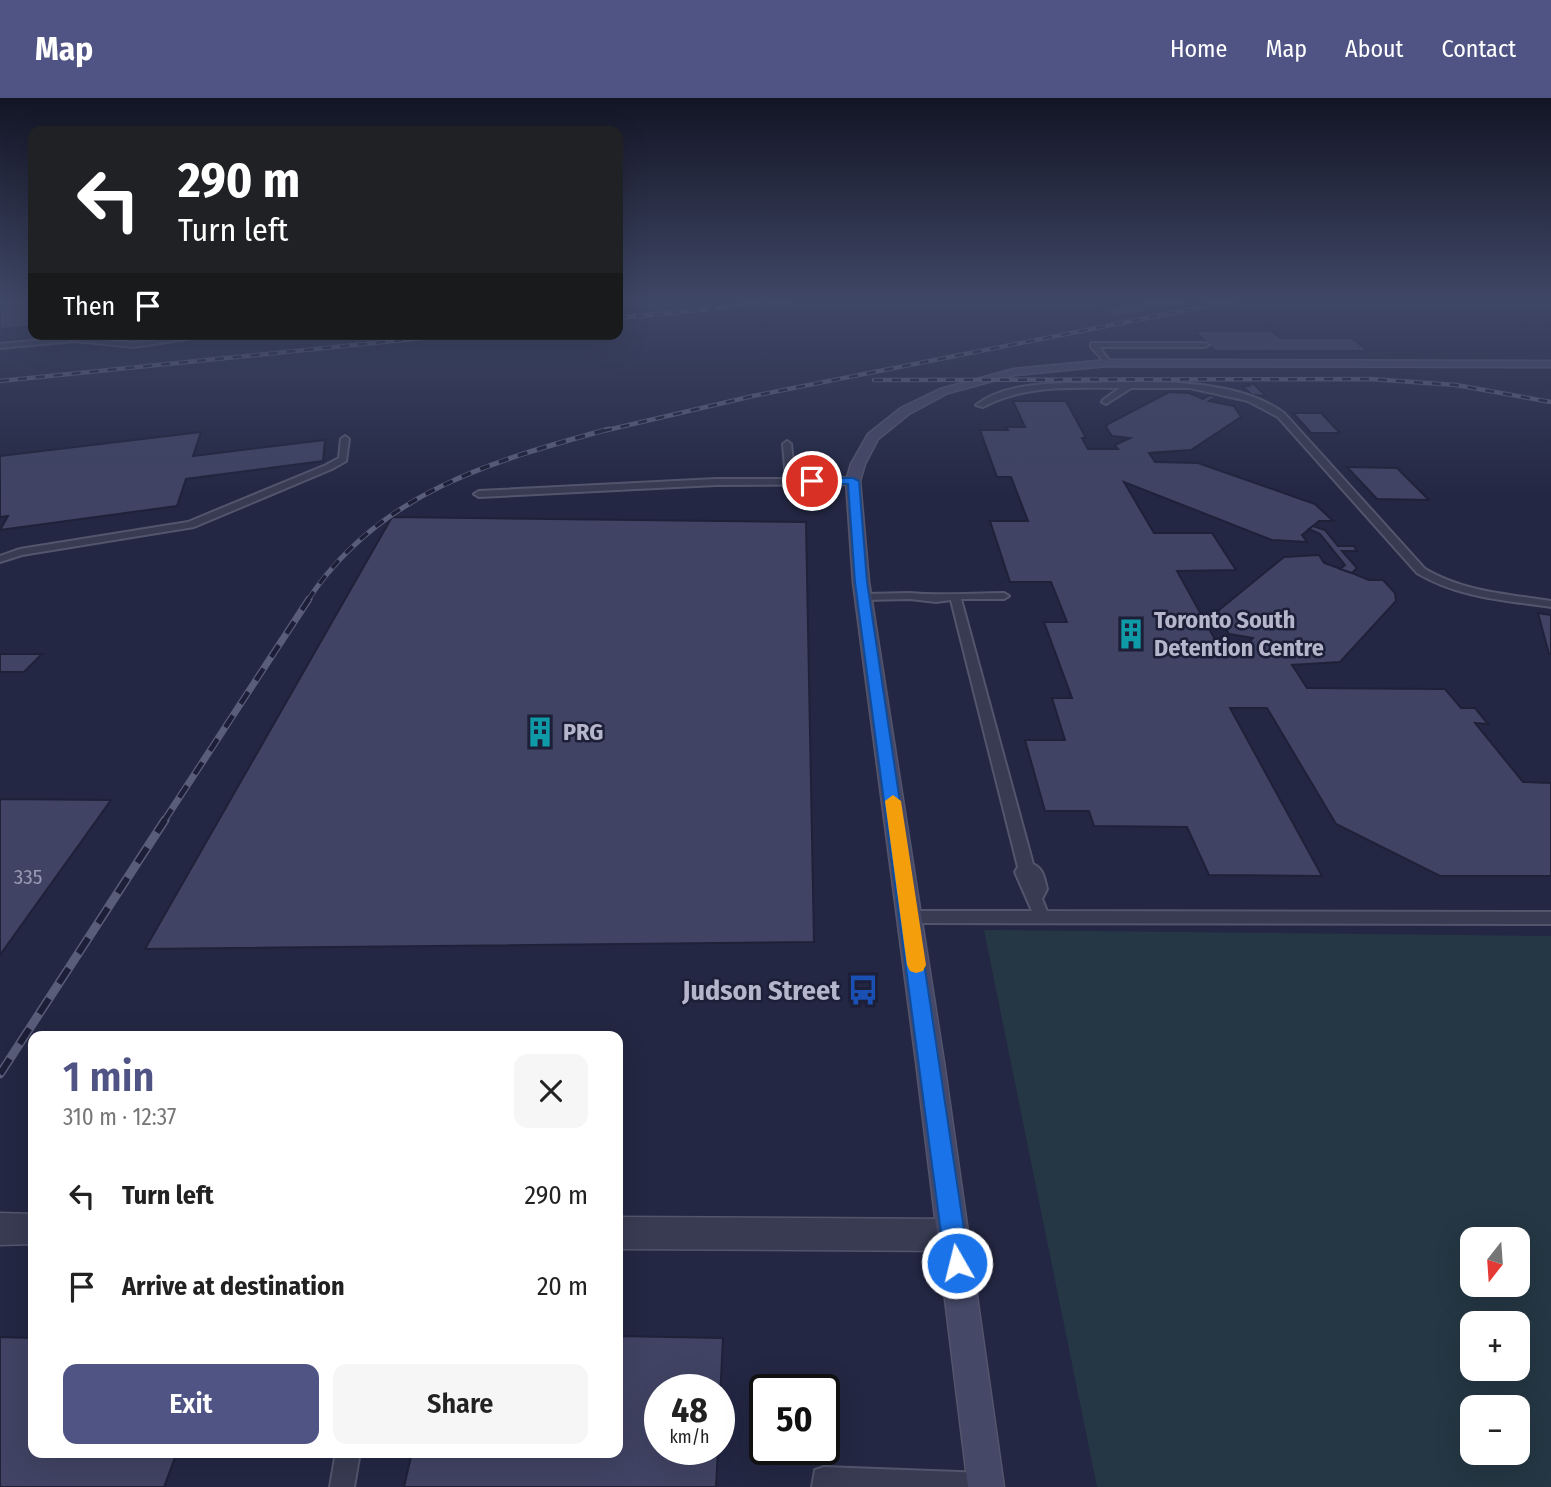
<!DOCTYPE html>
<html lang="en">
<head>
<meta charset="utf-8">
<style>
	:root { --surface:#fff; --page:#f6f6f6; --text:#222; --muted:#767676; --accent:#4f5485 }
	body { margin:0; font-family:"Fira Sans Condensed",sans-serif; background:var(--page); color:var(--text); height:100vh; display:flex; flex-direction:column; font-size:26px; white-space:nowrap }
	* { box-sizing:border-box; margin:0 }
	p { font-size:23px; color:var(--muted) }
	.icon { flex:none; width:38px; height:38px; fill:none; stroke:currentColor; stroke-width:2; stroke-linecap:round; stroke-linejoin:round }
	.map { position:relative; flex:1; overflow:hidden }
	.drawer { position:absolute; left:28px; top:933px; width:595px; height:427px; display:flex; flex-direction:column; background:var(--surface); border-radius:14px; box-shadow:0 7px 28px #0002 }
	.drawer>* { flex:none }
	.top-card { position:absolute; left:28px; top:28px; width:595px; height:214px; border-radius:14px; box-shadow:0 7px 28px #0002; background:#202124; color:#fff; overflow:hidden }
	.needle { width:46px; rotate:197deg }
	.buttons { position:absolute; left:1460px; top:1129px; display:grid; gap:14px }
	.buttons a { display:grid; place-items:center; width:70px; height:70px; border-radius:14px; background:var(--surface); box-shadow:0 7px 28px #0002; font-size:35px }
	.speed { position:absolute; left:644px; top:1276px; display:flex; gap:14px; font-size:35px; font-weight:700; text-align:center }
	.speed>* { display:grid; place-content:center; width:91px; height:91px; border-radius:50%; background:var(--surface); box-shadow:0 7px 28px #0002; line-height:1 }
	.speed small { font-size:18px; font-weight:400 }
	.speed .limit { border:4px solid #111; border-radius:10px; background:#fff; color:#111 }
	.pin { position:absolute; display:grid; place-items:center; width:60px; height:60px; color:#fff; margin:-30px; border:4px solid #fff; border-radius:50%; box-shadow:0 2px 7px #0007 }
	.me { position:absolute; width:77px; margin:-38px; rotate:352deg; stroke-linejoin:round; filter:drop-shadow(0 0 5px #0008) }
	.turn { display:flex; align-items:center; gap:24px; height:147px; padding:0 35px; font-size:32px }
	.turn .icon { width:91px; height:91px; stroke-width:2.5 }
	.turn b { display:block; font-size:49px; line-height:60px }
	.then { display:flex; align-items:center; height:66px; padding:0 35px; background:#0003; gap:14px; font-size:26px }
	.round { display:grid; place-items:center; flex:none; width:74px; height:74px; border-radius:14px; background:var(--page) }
	.summary { display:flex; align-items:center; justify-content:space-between; height:119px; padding:0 35px }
	h1 { font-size:42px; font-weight:600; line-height:52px; color:var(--accent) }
	.primary-button { display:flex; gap:14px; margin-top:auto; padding:14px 35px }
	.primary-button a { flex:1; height:80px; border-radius:14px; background:var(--accent); color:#fff; font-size:28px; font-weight:600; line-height:80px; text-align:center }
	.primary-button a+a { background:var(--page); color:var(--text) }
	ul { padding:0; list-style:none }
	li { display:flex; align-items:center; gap:21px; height:91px; padding:0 35px }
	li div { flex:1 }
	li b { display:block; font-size:26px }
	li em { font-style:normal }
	header { display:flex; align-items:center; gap:42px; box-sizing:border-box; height:98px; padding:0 35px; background:var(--accent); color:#fff }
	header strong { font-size:33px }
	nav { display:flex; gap:38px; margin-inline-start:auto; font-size:24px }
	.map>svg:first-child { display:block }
	.green { fill:#253744; fill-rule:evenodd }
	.building { fill:#404363; stroke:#1f2139; stroke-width:2 }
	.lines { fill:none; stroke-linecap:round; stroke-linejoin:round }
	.service-casing { stroke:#53556c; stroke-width:4 }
	.tertiary-casing { stroke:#53556c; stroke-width:3 }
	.secondary-casing { stroke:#53556c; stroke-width:3 }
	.service { fill:#383b52; fill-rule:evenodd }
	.tertiary { fill:#383b52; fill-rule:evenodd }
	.secondary { fill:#454866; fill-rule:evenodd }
	.rail-far3-casing { stroke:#595d79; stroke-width:4.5 }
	.rail-far2-casing { stroke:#595d79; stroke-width:5 }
	.rail-far1-casing { stroke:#595d79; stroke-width:7 }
	.rail-casing { stroke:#595d79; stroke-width:9 }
	.rail-far3 { stroke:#1c1f37; stroke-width:2.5; stroke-dasharray:9; stroke-linecap:butt }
	.rail-far2 { stroke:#1c1f37; stroke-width:3.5; stroke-dasharray:10; stroke-linecap:butt }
	.rail-far1 { stroke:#1c1f37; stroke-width:4.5; stroke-dasharray:14; stroke-linecap:butt }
	.rail { stroke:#1c1f37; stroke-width:6; stroke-dasharray:18; stroke-linecap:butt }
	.route { fill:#1a73e8; stroke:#114b97; stroke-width:2 }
	.slow { fill:#f59e0b }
	.labels { text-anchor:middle; stroke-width:5; stroke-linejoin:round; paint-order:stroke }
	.number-label { font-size:21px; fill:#9899b2 }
	.poi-label { font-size:24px; font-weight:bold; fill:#b5b6cc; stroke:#1c1f37; text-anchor:start }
	.near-poi-label { font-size:28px; font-weight:bold; fill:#b5b6cc; stroke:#1c1f37; text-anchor:end }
</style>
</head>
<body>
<header>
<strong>Map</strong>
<nav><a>Home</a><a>Map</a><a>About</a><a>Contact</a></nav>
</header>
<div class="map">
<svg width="1551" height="1389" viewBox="0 0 1551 1389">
	<rect width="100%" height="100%" fill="#232743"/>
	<path class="green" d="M984,832L1551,838V1389H1097ZM1472,1141H1517V1186H1472ZM1472,1225H1517V1270H1472ZM1472,1309H1517V1354H1472Z"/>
	<g class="building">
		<path d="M0,203H33V228L0,231Z"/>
		<path d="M1150,203H1198L1114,219L1100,212Z"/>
		<path d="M1195,233H1272L1280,240H1352L1368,253H1215Z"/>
		<path d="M1246,286H1254L1266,298L1252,297L1242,288H1249Z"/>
		<path d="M1169,294L1189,295L1203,301L1210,297L1216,299L1209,303L1234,308L1241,319L1191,352L1149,355L1155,364L1198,365L1315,406L1333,423H1319L1313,428L1302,437L1307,444L1272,442L1124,384L1154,435H1212L1236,472L1177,473L1217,545H1227L1235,556H1239L1253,540L1229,536L1219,520V512L1284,459L1319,457L1324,465L1352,475L1369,482H1383L1395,495L1396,503L1340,564L1292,567L1307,590L1445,591L1461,610H1475L1488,626L1475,625L1523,684L1551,685V778H1440L1336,726L1267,610H1230L1322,778L1209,777L1187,729L1094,728L1089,713H1045L1025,642H1065L1052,600H1072L1044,524H1067L1051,484H1010L990,423H1028L1011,379H997L980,332H1008L1006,329H1025L1013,303H1066L1086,340H1082L1088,351H1118L1115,347L1130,340L1112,338L1106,329L1108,326Z"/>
		<path d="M1293,315H1321L1340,335H1311Z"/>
		<path d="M201,334L193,358L325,342L323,363L186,381L177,408L0,432L8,418L0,419V358Z"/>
		<path d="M1347,369L1397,370L1429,402L1377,401Z"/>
		<path d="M392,419L806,424L814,844L145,851Z"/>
		<path d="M1313,428L1325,432L1338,448H1354L1357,453H1342L1357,470L1352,475L1340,471L1345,467L1320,436L1309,431Z"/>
		<path d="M1538,515L1551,517V556H1549Z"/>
		<path d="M0,556H42L24,574H0Z"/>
		<path d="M0,701L111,702L0,857Z"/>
		<path d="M618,1238L723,1240L719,1321V1292H660V1351H718L716,1389H404L412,1354H618Z"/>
		<path d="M0,1239L33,1240V1354H177L164,1389H0Z"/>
	</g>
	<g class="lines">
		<g class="service-casing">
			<g id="service">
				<path d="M198,236H218L134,249L75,243L0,250V246L75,239L134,245Z"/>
				<path d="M1091,245H1205L1209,247L1205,249H1099L1111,265L1107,267L1091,249Z"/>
				<path d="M1067,285C1132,285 1229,275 1284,315L1425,471C1464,494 1507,496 1551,503V509C1504,502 1459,500 1417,475L1278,319L1248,303L1190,290H1131L1106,306L1102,304L1103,302L1120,290C1073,290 1026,286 983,309L976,307C1001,288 1037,286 1067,285Z"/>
				<path d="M345,338L349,341L346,363L332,371L194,429L22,457L0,464V458L20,451L188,424L326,367L339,360L341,341Z"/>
				<path d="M787,343L791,346L795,381L853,380L858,383L853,386L716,387L479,399L474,396L479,393L716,381H786L783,346Z"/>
				<path d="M910,495C941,498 972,495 1004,495L1009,498L1004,501H961L1033,766C1044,771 1044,780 1047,791L1042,801L1047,813L1551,814V826L910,825L904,824L902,819L904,814L910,813H1032L1015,774L1018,769L951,502L936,504L910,501L864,502L858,499L864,496Z"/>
				<path d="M336,1354H360L354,1389H330Z"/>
				<path d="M824,1369L986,1375L995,1378L998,1387L997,1389H812L815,1372Z"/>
			</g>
		</g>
		<g class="tertiary-casing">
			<g id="tertiary">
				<path d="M0,1115L33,1116V1146L0,1147Z"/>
				<path d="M618,1119L954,1121L965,1126L970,1137L965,1148L954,1153L618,1151Z"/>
			</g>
		</g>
		<g class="secondary-casing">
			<path id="secondary" d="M1107,262L1551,263V269L1107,268L1015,277L948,295L909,316L878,341L865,366L860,383L869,484L944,964L1004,1389H968L916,964L853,484L846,383L851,366L868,336L901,310L940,291L1014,271Z"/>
		</g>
		<use href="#service" class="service"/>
		<use href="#tertiary" class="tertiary"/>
		<use href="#secondary" class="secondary"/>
		<g class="rail-far3-casing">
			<g id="rail-far3">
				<path d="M618,220L789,203"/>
				<path d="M874,282L1370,281L1456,287L1551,304"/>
				<path d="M0,283L462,236"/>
				<path d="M603,333L753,298L1233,203"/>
			</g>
		</g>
		<g class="rail-far2-casing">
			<path id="rail-far2" d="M308,502C378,395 492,363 609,331"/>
		</g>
		<g class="rail-far1-casing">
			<path id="rail-far1" d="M164,723L309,501"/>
		</g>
		<g class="rail-casing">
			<path id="rail" d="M0,976L165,722"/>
		</g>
		<use href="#rail-far3" class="rail-far3"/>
		<use href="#rail-far2" class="rail-far2"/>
		<use href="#rail-far1" class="rail-far1"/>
		<use href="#rail" class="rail"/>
	</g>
	<linearGradient id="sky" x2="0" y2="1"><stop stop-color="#131525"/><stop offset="0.51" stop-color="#3f4766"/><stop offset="1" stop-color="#3f4766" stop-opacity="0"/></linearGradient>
	<rect width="1551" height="397" fill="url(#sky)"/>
	<path class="route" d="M853,380L859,383L867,484L969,1165L966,1174L957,1177L949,1174L945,1165L855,484L848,386H812L807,383L812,380Z"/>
	<path class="slow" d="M893,697L901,703L926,867L923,873L916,875L910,873L907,867L885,703Z"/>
	<defs>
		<g id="building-bare" transform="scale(2.415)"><path d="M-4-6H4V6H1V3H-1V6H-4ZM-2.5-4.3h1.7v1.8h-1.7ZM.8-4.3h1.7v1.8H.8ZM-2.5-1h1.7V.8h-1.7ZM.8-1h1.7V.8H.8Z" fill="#0f9aa8" stroke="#1c1f37" stroke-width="2.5" paint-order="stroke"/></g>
		<g id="bus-bare" transform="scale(2.415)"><path d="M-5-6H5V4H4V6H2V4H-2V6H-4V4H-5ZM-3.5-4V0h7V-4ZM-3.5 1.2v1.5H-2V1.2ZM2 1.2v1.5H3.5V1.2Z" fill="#1a4fb4" stroke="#1c1f37" stroke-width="2.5" paint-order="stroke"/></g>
	</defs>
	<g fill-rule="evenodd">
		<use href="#building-bare" x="1131" y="536"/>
		<use href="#building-bare" x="540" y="634"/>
		<use href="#bus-bare" x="863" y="892"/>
	</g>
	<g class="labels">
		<g class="number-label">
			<text x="28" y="786">335</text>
		</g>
		<g class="poi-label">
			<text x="1154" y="530">Toronto South<tspan x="1154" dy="28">Detention Centre</tspan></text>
			<text x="563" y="642">PRG</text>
		</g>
		<g class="near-poi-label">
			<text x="840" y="902">Judson Street</text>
		</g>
	</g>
</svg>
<div class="buttons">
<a><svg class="needle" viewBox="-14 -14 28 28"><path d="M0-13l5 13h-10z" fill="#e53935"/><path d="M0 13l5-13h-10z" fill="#767676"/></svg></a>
<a>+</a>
<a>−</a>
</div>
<div class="speed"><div>48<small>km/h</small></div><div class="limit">50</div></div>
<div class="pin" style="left:812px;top:383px;background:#d93025"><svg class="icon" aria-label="arrive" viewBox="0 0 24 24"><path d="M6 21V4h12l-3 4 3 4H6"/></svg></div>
<svg class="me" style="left:957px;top:1165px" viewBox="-20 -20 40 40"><circle r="17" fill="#1a73e8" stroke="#fff" stroke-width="3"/><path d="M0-11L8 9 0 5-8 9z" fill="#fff"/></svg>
<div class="top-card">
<div class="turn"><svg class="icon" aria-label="left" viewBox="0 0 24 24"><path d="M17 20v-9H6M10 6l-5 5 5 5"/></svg><div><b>290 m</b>Turn left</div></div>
<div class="then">Then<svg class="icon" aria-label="arrive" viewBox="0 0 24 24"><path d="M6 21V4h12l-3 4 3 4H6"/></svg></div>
</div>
<section class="drawer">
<div class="summary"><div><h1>1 min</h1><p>310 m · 12:37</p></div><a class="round"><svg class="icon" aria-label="close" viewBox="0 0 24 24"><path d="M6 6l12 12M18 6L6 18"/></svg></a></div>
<ul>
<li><svg class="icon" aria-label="left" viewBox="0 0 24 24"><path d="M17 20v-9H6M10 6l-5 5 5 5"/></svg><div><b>Turn left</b></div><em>290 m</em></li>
<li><svg class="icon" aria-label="arrive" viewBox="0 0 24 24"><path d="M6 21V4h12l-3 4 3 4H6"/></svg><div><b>Arrive at destination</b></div><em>20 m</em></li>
</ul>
<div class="primary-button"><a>Exit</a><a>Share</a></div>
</section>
</div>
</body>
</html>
